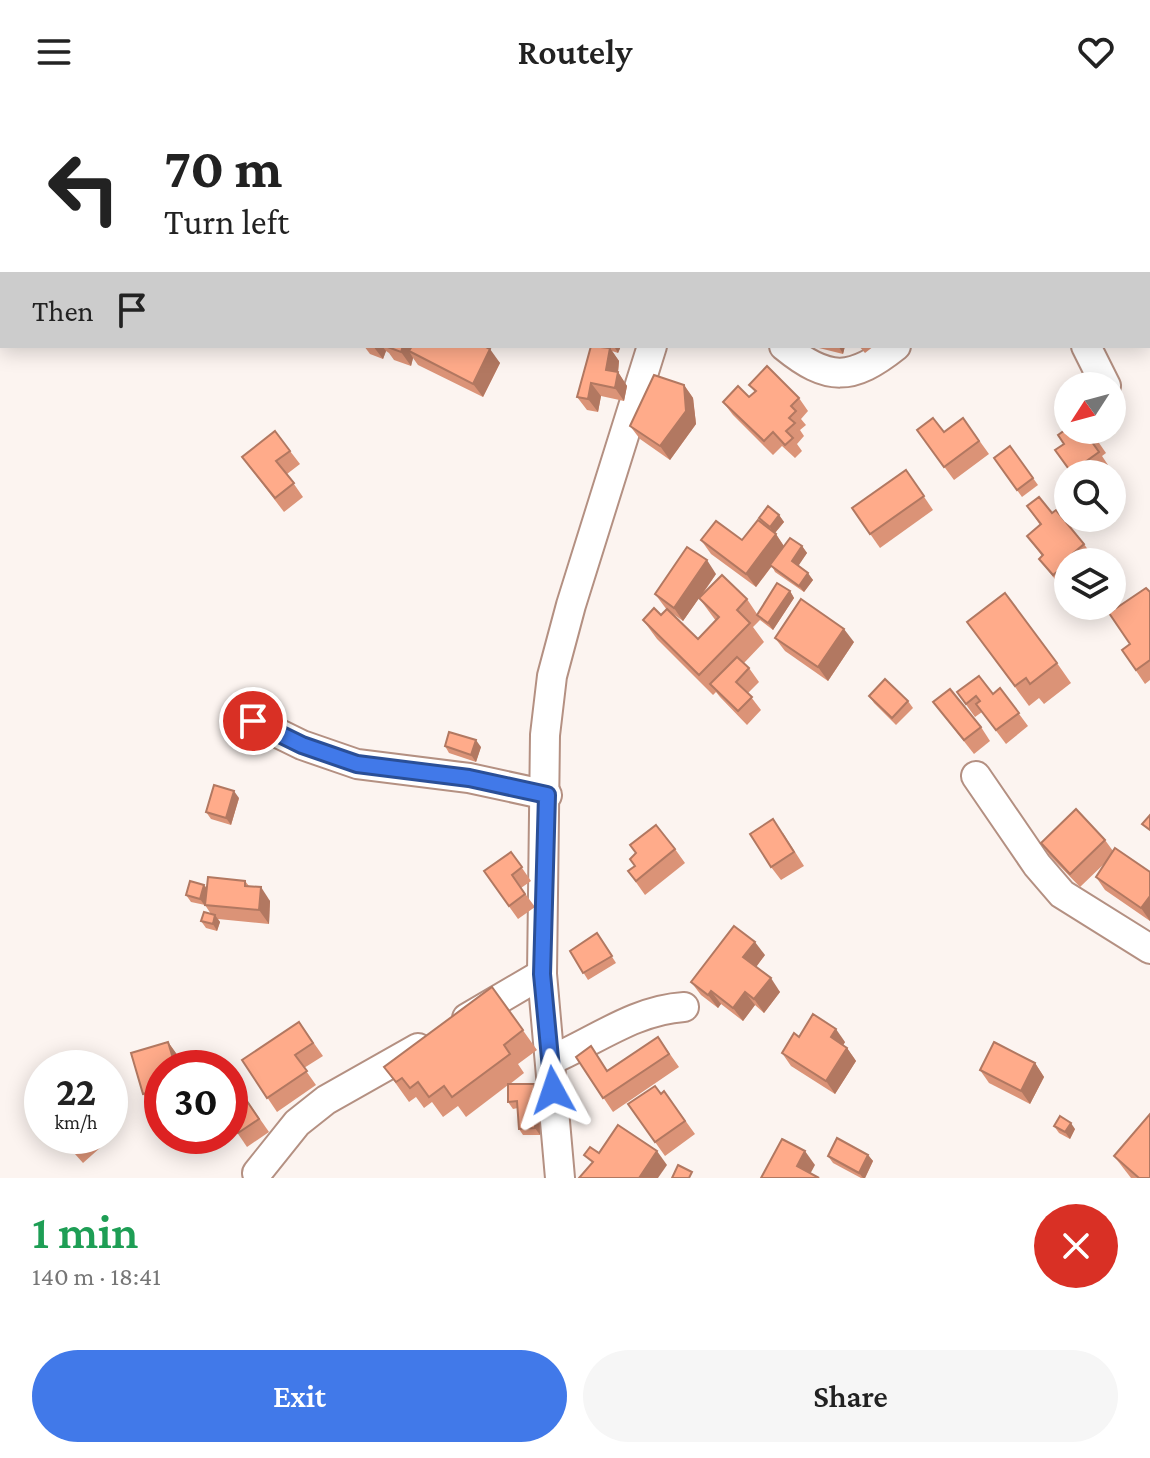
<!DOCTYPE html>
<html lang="en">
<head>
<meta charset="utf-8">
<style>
	:root { --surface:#fff; --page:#f6f6f6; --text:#222; --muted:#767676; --accent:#4179e9 }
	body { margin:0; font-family:"Crimson Pro",serif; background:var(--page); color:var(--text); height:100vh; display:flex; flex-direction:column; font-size:30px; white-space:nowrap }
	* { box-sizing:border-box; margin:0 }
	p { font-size:26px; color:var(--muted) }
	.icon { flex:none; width:44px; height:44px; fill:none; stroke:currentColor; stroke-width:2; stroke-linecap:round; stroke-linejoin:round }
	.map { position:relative; height:1074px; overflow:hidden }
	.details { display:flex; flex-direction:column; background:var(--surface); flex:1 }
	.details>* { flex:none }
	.banner { position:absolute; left:0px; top:0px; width:1150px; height:244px; box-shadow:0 4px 20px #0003; background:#fff; color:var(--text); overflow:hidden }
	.needle { width:52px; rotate:234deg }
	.controls { position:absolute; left:1054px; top:268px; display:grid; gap:16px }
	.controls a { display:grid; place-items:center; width:72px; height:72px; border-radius:50%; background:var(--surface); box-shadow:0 4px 20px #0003; font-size:40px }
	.speed { position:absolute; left:24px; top:946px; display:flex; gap:16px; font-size:40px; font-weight:700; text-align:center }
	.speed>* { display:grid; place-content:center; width:104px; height:104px; border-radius:50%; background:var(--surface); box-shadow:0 4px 20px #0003; line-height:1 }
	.speed small { font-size:20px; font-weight:400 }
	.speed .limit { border:12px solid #d22; background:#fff; color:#111 }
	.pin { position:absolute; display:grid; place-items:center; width:68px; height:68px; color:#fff; margin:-34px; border:4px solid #fff; border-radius:50%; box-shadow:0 2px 8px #0007 }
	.me { position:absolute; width:88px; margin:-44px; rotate:355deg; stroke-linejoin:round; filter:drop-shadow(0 0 6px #0008) }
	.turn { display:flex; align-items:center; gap:28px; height:168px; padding:0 32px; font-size:36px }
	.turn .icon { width:104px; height:104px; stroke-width:2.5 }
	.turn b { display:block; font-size:56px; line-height:68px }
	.then { display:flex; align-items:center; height:76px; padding:0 32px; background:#0003; gap:16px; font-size:30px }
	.round { display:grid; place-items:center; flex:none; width:84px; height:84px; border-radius:42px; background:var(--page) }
	.overview { display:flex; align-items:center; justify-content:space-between; height:136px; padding:0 32px }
	h1 { font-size:48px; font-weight:600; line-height:60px; color:#1e9e55 }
	.cta { display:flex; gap:16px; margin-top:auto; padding:16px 32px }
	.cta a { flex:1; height:92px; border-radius:48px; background:var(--accent); color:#fff; font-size:32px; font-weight:600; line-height:92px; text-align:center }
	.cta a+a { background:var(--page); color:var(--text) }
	header { display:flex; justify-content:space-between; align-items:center; height:104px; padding:0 32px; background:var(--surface); font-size:36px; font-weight:600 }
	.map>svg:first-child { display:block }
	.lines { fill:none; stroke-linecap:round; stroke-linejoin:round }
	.street-casing { stroke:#b49082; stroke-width:32 }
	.street { stroke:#fff; stroke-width:28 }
	.wall { fill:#db9377; fill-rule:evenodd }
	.shaded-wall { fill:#b27861 }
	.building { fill:#ffab8a; stroke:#b27861; stroke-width:2 }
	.route-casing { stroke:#2a4f97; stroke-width:20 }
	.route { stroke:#4179e9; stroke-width:14 }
</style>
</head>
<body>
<header><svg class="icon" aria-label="menu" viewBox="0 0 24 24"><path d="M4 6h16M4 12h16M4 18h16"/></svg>Routely<svg class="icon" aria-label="heart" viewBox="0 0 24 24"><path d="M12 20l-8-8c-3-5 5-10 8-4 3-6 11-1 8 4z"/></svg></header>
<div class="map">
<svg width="1150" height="1074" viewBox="0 0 1150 1074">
	<rect width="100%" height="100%" fill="#fcf4f0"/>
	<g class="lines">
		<g class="street-casing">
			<g id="street">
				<path d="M718,2V0"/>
				<path d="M784,242C828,278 852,277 896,242"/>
				<path d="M1086,242L1106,282"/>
				<path d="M253,617L302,641L357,660L469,674L547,691"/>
				<path d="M976,672L1037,761L1062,790L1150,845"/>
				<path d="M467,914L542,870"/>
				<path d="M551,956C595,937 635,906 684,903"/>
				<path d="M257,1069L297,1019L326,996L418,944"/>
				<path d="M560,1074L542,870L545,631L552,572L571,501L652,242"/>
			</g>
		</g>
		<use href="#street" class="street"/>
	</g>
	<g class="wall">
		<path d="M890,0H946L945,2H893Z"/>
		<rect x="991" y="0" width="43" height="2"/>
		<path d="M364,242H484L500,259L483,293L418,261L413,254L411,262L394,256L389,249L386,247L383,255L370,250Z"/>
		<path d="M591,242H621L618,249L612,247L619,257L618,268L627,282L624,297L601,292L598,308L587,306L577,293Z"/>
		<path d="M811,242H845L843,250Z"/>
		<path d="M859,242H874L865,249Z"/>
		<path d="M684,281L693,294L696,320L670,356L640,335L630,322Z"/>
		<path d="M749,281L799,294L808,307L801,315L806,321L800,326L804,332L797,340L802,347L795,354L782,342L773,351L733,311L723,298L749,293L755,288Z"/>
		<path d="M963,314L989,350L954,376L917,326L944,328Z"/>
		<path d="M1090,326L1106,349L1102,352L1108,361L1096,370H1072L1055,346L1078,330Z"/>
		<path d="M1010,342L1038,381L1022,393L994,354Z"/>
		<path d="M290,347L300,360L287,370L303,393L284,408L242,353Z"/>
		<path d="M906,366L933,406L880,444L852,404Z"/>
		<path d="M1027,402L1052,409L1084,440L1093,453L1088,458H1068V480L1062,484L1039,455L1042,452L1027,432L1040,421Z"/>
		<path d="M779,411L784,418L775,429L784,442H802L807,449L798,461L813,476L804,488L775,468L772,462L756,483L711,450L701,436H742L762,420L759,414Z"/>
		<path d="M716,470L700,494L747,495L757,510L790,487L794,494L773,526L760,516L753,523L764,538L744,559L749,564L759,578L748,589L761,606L747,621L720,593L716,588L713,591L657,535L643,516L661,511L667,506L655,490ZM699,494L716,517L698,535L669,507L683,517Z"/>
		<path d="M1150,488V576L1145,580L1122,546L1130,540Z"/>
		<path d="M967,518L1057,559L1071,579L1044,600L1039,594L1029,602Z"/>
		<path d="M775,534L854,538L828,577L785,547Z"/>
		<path d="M1000,584L1028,622L1006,640L982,608L975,613L957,588L993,590Z"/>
		<path d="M869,592L908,597L913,604L896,621L874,599Z"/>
		<path d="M933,598L981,623L990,637L974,650Z"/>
		<path d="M445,642L481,643L476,658L449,649Z"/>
		<path d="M239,694L231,721L211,715L206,708Z"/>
		<path d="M783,729L804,762L781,776L771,763Z"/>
		<path d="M1105,736L1113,747L1150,768V817L1105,786L1096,773L1105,759L1080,783L1050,752L1041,739Z"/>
		<path d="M630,741L675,745L685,759L645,791L628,767L635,762L630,755L636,750Z"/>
		<path d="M511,748L531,777L521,784L535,803L518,815L484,767Z"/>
		<path d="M245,777L249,782L270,797L269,820L218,815L220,818L217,827L206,824L201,817L211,810L205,801L191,798L186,791L204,781L207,784Z"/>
		<path d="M597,829L616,859L588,876L570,847Z"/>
		<path d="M765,851L756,863L780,888L764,909L755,901L743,917L721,900L718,904L701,891L691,878Z"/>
		<path d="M492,883L537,946L518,960L524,969L510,980L539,987L540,1031H523L519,1025L518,1004L513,1005L508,998V981L466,1013L458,1002L443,1013L432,998L424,1004L416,993L409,998L384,963Z"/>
		<path d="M299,918L323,952L304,964L316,981L277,1008L242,956Z"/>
		<path d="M658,933L679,963L613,1008L576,953L608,966Z"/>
		<path d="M799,933L845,938L843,941L847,944L856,957L835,990L791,962L782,949Z"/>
		<path d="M168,938L178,952L181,964H162V1001L152,1004L143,990L131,949Z"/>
		<path d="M1035,959L1044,973L1030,1000L989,979L980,966Z"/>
		<path d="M230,972L269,1028L247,1043L230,1018Z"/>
		<path d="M664,987L695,1030L665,1052L628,1000L661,990Z"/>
		<path d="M110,1013L119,1027L83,1059L59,1032H110Z"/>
		<path d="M1054,1022L1075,1025L1070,1035L1059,1029Z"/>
		<path d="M868,1051L873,1057L865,1074H861L833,1059L828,1052Z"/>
		<path d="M1114,1052L1150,1074H1131Z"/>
	</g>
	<g class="shaded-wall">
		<path d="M424,0H437L438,2H423Z"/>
		<path d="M928,0H946L945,2H927Z"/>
		<path d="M373,242H382L386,247L383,255Z"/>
		<path d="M403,242H417L409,247L413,254L411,262L401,248Z"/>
		<path d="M614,242H621L618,249Z"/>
		<path d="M839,242H845L843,250L839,243Z"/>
		<path d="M610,244L619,257L618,268L627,282L624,297L615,284L606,266Z"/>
		<path d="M490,245L500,259L483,293L473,280Z"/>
		<path d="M591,279L601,292L598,308L588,295Z"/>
		<path d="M684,281L693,294L696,320L670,356L660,342Z"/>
		<path d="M779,411L784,418L774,430L770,423Z"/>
		<path d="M776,430L785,444L756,483L746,470Z"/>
		<path d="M802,442L807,449L797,464L792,457Z"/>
		<path d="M707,456L716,470L683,517L674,504Z"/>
		<path d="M808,469L813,476L804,488L799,482Z"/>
		<path d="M790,487L794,494L773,526L768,519Z"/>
		<path d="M844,525L854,538L828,577L818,563Z"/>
		<path d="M476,636L481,643L476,658L471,651Z"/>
		<path d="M234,687L239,694L231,721L226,714Z"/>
		<path d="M204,781L209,788L205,802L200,795Z"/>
		<path d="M261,783L270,797L269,820L259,806Z"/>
		<path d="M1150,792V817L1141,804Z"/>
		<path d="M215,811L220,818L217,827L213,820Z"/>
		<path d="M755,838L765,851L753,867L743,853Z"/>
		<path d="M771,874L780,888L764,909L754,895Z"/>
		<path d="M711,887L721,900L718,904L708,891Z"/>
		<path d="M745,888L755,901L743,917L733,904Z"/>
		<path d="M836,925L845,938L840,947L831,933Z"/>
		<path d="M168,938L178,952L181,964H176Z"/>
		<path d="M847,944L856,957L835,990L826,977Z"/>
		<path d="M1035,959L1044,973L1030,1000L1021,987Z"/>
		<path d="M534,980L539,987L540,1031L535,1024Z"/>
		<path d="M1071,1019L1075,1025L1070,1035L1065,1028Z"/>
		<path d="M657,1047L667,1061L658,1074H639Z"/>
		<path d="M805,1047L815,1061L808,1074L797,1062Z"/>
		<path d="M868,1051L873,1057L865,1074H863L859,1069Z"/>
	</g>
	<g class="building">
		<path d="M359,0H424L423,2H363Z"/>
		<path d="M825,0H872L871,2H825Z"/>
		<path d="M902,0H928L927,2H905Z"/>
		<path d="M991,0H1011L994,2H991Z"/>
		<rect x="1115" y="0" width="14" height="2"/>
		<path d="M1150,32V52H1148V33Z"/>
		<path d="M385,242H403L401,248Z"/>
		<path d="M412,242H484L490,245L473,280L409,247Z"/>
		<path d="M591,242L610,244L606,266L618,268L615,284L591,279L588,295L577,293Z"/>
		<path d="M767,262L799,294L791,302L796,307L789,314L795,319L786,327L793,334L785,341L773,328L764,337L723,298L738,282L749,293L756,287L749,281Z"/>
		<path d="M654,271L684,281L686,307L660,342L630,322Z"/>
		<path d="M933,314L944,328L963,314L979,337L944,363L917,326Z"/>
		<path d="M1068,324V326H1076L1078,330L1083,326H1090L1097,335L1092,338L1099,348L1071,368L1055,346L1064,340L1058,331Z"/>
		<path d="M275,327L290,347L276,357L294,379L275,394L242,353Z"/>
		<path d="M1010,342L1033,374L1017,386L994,354Z"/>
		<path d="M906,366L924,392L870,430L852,404Z"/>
		<path d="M1039,393L1052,409L1056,406L1084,440L1071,451L1074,454L1053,471L1039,455L1043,451L1027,432L1041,420L1027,402Z"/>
		<path d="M768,402L779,411L770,423L759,414Z"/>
		<path d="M758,416L776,430L746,470L701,436L716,417L742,436Z"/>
		<path d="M790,434L802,442L792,457L808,469L799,482L770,461Z"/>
		<path d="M687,443L707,456L674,504L655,490Z"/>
		<path d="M722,471L747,495L737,506L750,519L699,571L643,516L654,504L661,511L667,505L698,535L719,513L699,494Z"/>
		<path d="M777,479L790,487L768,519L757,511Z"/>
		<path d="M1146,484L1150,488V556L1136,566L1122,546L1130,540L1109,509Z"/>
		<path d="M1005,489L1057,559L1030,580L1026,574L1015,582L967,518Z"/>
		<path d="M801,495L844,525L818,563L775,534Z"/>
		<path d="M737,553L749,564L736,578L752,593L738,607L710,580Z"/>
		<path d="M979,572L993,590L1000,584L1019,609L996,626L976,600L980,597L976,592L966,600L957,588Z"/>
		<path d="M885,575L908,597L892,614L869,592Z"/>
		<path d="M950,585L981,623L964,636L933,598Z"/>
		<path d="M449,628L476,636L471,651L445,642Z"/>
		<path d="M214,681L234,687L226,714L206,708Z"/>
		<path d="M1076,705L1105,736L1070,770L1041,739Z"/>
		<path d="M1150,711V726L1142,720Z"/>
		<path d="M773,715L794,748L771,763L750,730Z"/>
		<path d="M656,721L675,745L636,777L628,767L635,762L630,755L636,749L630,741Z"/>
		<path d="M1115,744L1150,768V792L1141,804L1096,773Z"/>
		<path d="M511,748L522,763L512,771L525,790L509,802L484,767Z"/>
		<path d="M208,773L245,777V782L261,783L259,806L205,801Z"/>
		<path d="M190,777L204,781L200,795L186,791Z"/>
		<path d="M204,808L215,811L213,820L201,817Z"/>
		<path d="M734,822L755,838L743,853L771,874L754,895L745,888L733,904L711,887L708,891L691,878Z"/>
		<path d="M597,829L612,852L583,869L570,847Z"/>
		<path d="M492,883L523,926L504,941L510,950L452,993L444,982L429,993L418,978L410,984L402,974L396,978L384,963Z"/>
		<path d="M813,910L836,925L831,933L847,944L826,977L782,949L794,929L799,933Z"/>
		<path d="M299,918L313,939L295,951L307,967L267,994L242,956Z"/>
		<path d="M658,933L669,950L603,994L576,953L591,942L607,967Z"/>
		<path d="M168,938L176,964H162V985L143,990L131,949Z"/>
		<path d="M994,938L1035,959L1021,987L980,966Z"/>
		<path d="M230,972L259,1015L238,1029L230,1018Z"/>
		<path d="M508,980H534L535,1024L519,1025L517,997L508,998Z"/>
		<path d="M655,982L661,990L664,987L685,1017L655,1038L628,1000Z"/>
		<path d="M1150,1010V1074H1139L1114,1052Z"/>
		<path d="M1060,1012L1071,1019L1065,1028L1054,1022Z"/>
		<path d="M618,1021L657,1047L639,1074H579L593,1058L584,1051L590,1043L599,1049Z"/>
		<path d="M62,1032H88L74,1045Z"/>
		<path d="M837,1034L868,1051L859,1069L828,1052Z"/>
		<path d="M782,1035L805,1047L797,1062L819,1074H761Z"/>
		<path d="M678,1061L692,1068L689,1074H672Z"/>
	</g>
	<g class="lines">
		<g class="route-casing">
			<path id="route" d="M253,617L302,641L357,660L469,674L547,691L542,870L553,986"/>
		</g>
		<use href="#route" class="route"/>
	</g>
</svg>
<div class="controls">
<a><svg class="needle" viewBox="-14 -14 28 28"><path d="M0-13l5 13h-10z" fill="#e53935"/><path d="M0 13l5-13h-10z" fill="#767676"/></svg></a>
<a><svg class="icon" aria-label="search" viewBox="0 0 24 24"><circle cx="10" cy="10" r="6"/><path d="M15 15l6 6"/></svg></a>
<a><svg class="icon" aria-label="layers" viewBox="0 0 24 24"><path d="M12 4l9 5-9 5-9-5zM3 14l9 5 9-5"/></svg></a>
</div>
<div class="speed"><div>22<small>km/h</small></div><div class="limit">30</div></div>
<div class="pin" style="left:253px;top:617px;background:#d93025"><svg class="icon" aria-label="arrive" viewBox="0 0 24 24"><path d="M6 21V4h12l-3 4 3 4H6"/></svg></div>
<svg class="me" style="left:553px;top:986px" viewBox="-20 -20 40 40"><path d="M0-17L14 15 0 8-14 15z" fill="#4179e9" stroke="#fff" stroke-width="4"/></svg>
<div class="banner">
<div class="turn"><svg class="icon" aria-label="left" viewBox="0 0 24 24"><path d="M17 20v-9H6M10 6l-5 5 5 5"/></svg><div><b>70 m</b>Turn left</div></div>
<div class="then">Then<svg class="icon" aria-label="arrive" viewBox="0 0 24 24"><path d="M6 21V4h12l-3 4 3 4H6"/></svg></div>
</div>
</div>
<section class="details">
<div class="overview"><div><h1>1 min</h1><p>140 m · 18:41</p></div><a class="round" style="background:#d93025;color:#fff"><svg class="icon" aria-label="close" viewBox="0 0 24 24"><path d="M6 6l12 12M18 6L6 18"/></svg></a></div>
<div class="cta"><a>Exit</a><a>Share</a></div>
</section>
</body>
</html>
